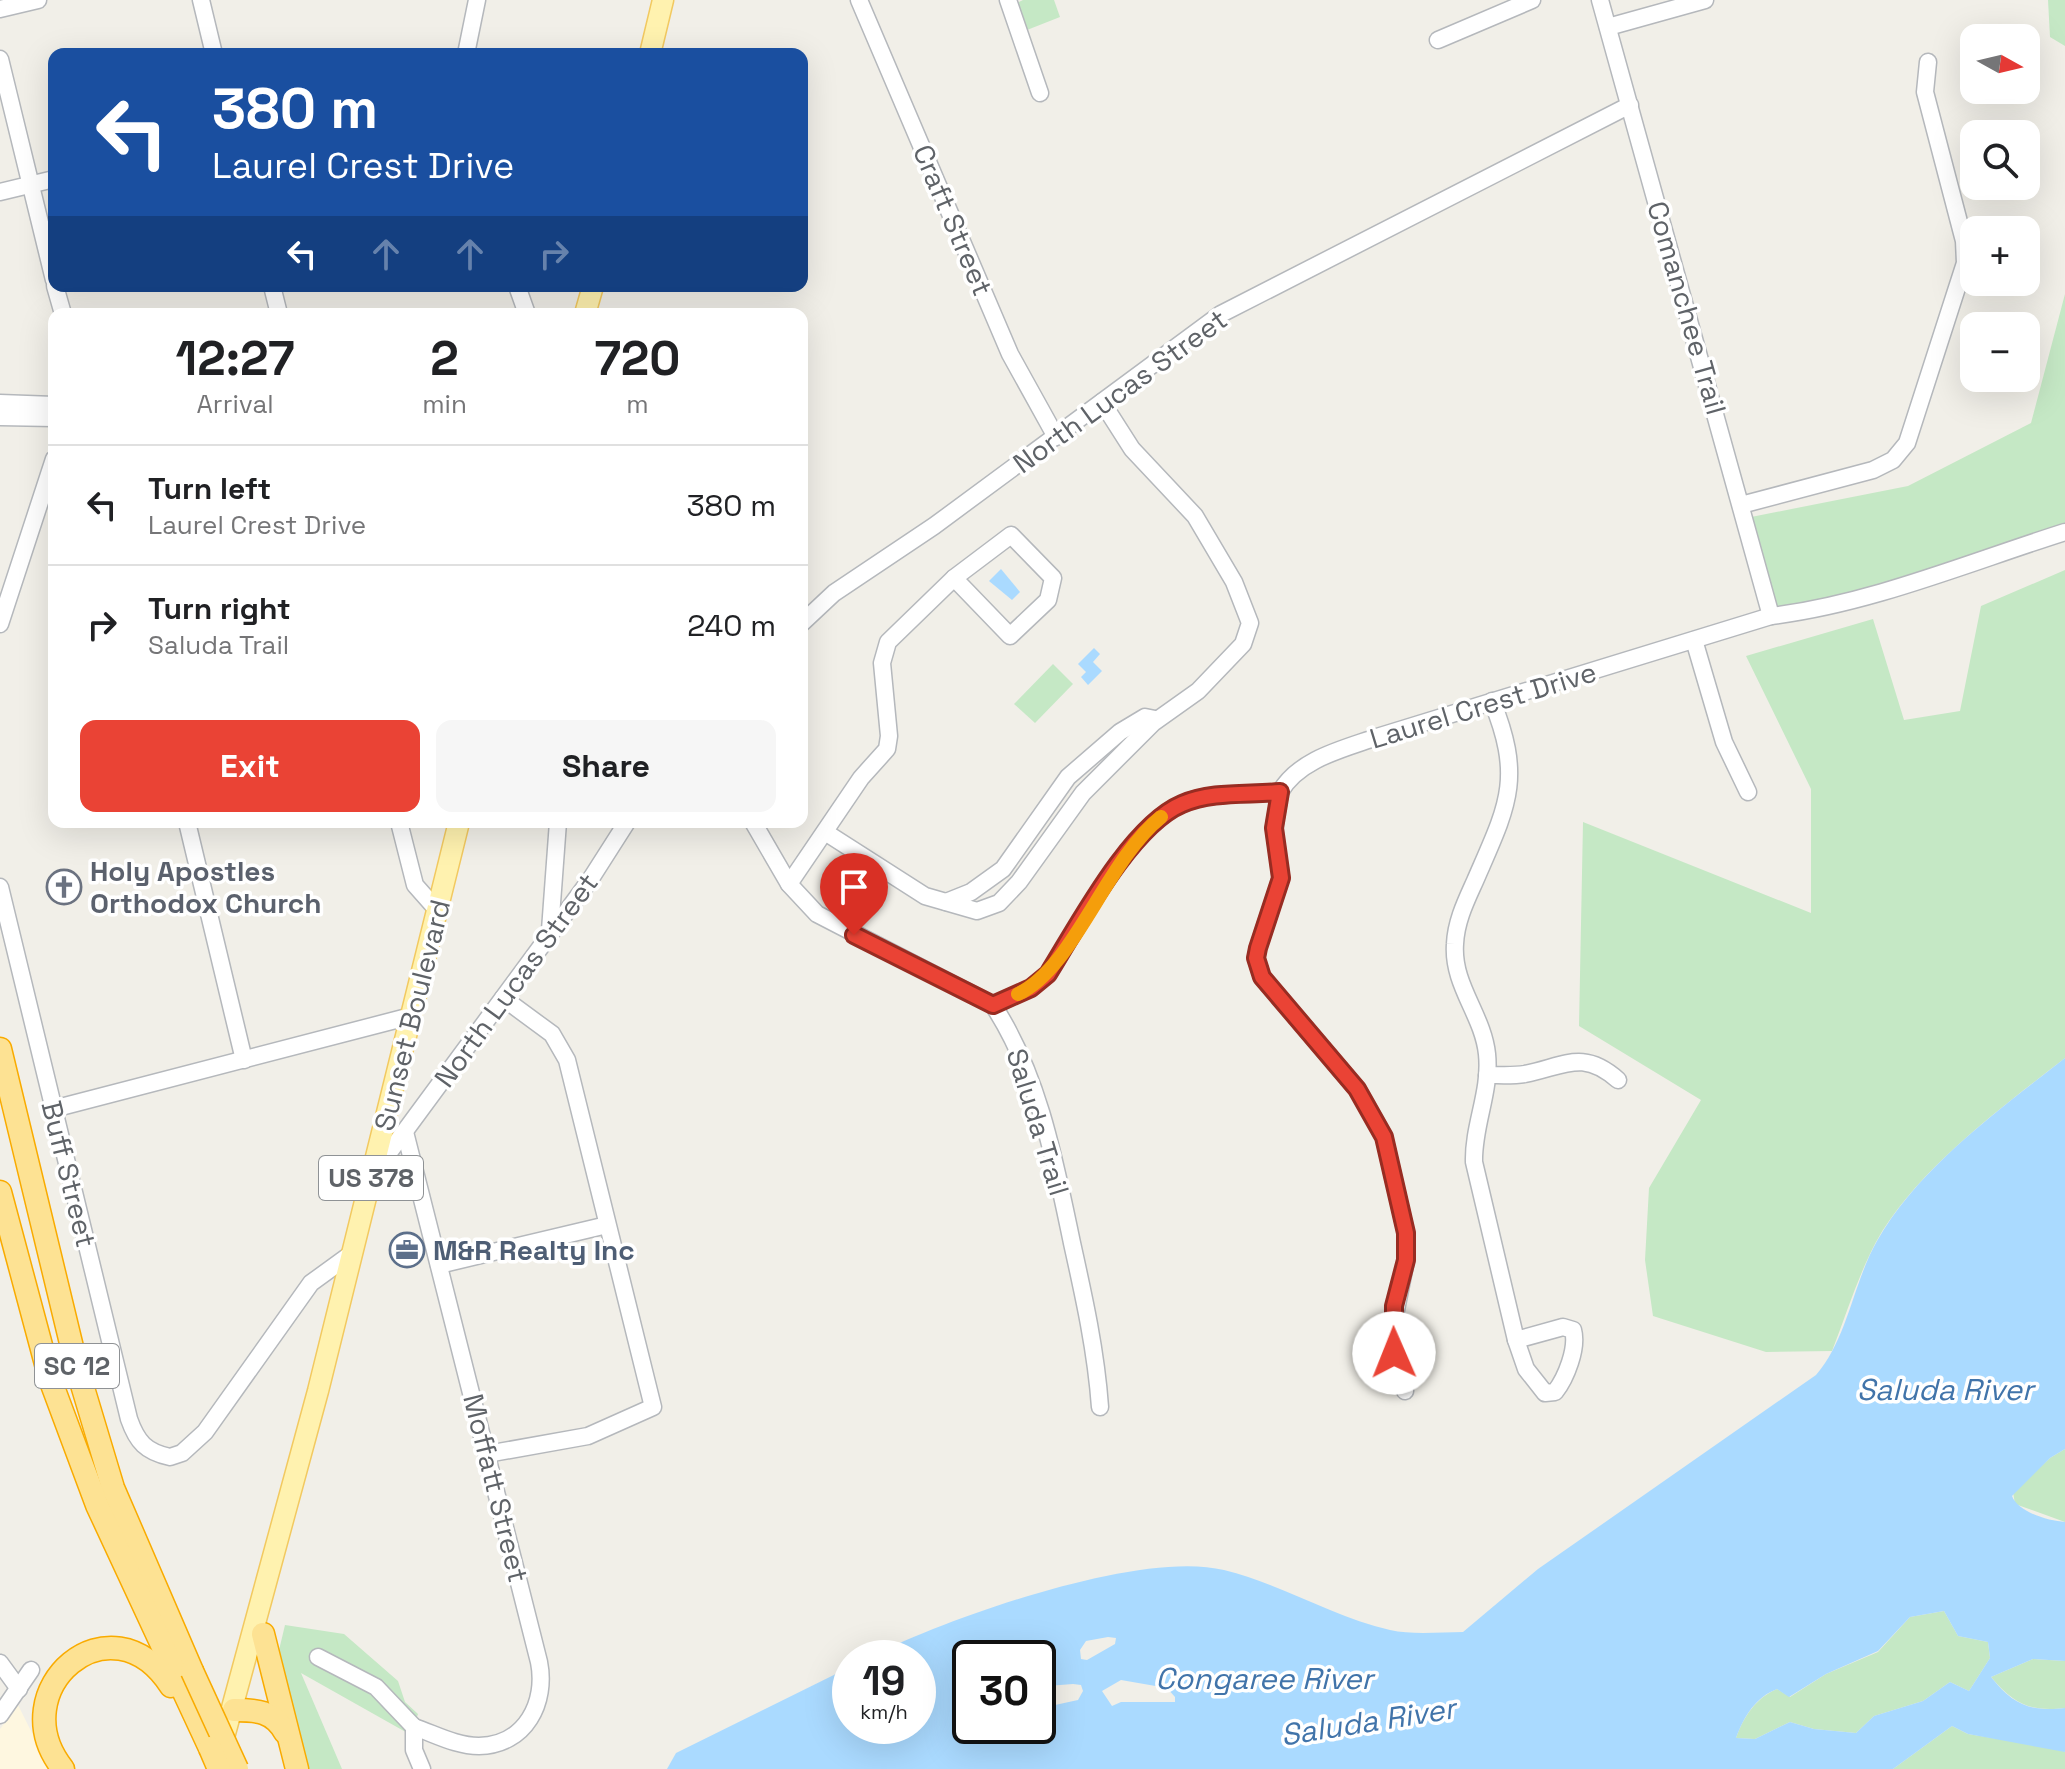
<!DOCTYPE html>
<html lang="en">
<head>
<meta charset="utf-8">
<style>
	:root { --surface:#fff; --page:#f6f6f6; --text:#202124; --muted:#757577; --line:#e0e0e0; --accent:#ea4335 }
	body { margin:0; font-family:"Space Grotesk",sans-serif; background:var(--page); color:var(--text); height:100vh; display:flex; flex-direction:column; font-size:30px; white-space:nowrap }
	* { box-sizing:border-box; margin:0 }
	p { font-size:26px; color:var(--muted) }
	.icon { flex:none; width:44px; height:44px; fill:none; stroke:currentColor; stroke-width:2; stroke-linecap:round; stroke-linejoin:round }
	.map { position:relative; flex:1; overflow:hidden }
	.details { position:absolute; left:48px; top:308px; width:760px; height:520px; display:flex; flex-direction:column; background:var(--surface); border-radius:16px; box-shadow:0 8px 32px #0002 }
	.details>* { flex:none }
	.hud { position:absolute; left:48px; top:48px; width:760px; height:244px; border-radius:16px; box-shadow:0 8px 32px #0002; background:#1a4fa0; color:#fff; overflow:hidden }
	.needle { width:52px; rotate:98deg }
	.fabs { position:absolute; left:1960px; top:24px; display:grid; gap:16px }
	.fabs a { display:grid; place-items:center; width:80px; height:80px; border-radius:16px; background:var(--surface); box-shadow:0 8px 32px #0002; font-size:40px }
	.speed { position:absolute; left:832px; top:1640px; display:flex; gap:16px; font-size:40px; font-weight:700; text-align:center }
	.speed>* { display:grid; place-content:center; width:104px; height:104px; border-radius:50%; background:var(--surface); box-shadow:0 8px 32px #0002; line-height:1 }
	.speed small { font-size:20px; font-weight:400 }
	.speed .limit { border:4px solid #111; border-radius:12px; background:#fff; color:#111 }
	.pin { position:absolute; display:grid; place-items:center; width:68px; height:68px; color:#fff; margin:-82px -34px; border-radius:50% 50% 50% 0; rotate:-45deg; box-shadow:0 0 8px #0007 }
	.pin .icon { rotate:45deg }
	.me { position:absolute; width:88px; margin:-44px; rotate:359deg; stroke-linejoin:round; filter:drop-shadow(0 0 6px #0008) }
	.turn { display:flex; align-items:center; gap:28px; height:168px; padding:0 32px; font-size:36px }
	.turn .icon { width:104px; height:104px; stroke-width:2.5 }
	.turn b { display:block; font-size:56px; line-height:68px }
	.lanes { display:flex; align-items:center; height:76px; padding:0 32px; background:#0003; justify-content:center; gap:40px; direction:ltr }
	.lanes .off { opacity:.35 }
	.eta { display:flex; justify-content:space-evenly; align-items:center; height:136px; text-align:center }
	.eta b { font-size:48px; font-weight:700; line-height:56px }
	.action { display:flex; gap:16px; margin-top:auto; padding:16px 32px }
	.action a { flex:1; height:92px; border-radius:16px; background:var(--accent); color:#fff; font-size:32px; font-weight:700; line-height:92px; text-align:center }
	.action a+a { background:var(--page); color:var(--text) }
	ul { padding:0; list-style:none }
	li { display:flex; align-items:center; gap:24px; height:120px; padding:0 32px; border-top:2px solid var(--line) }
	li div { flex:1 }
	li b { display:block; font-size:30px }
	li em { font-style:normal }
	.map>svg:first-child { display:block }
	.commercial { fill:#fef7e0 }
	.green { fill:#c5e8c5 }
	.water { fill:#aadaff; fill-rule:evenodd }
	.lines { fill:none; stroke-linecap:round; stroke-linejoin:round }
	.minor-casing { stroke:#b5b8bc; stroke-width:19 }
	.major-casing { stroke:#f2c960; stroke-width:23 }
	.highway-casing { stroke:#f9ab00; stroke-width:25 }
	.minor { stroke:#fff; stroke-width:16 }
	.major { stroke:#fff2af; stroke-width:20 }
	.highway { stroke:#fde293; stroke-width:22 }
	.highway-bridge-casing { stroke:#f9ab00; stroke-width:25; stroke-linecap:butt }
	.highway-bridge { stroke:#fde293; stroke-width:22 }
	.route-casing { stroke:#982c22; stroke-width:20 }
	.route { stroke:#ea4335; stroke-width:14 }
	.slow { stroke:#f59e0b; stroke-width:14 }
	.labels { text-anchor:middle; stroke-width:7; stroke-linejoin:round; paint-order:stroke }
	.shield { fill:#fff; stroke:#8f9295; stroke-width:2 }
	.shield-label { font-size:26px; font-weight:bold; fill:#5f6368 }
	.street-label { font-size:28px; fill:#5f6368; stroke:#fff }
	.worship-label { font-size:28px; font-weight:bold; fill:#5b616d; stroke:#fff; text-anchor:start }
	.service-label { font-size:28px; font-weight:bold; fill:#4e5e75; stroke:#fff; text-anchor:start }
	.water-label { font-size:30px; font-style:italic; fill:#4174aa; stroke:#fff }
</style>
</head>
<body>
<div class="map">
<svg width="2065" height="1769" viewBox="0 0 2065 1769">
	<rect width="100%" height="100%" fill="#f1efe8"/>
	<path class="commercial" d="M18,1705L41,1751L52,1769H0V1729Z"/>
	<g class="green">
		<path d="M1023,0H1054L1060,17L1027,30L1017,3Z"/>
		<path d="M2048,0H2065V46L2050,37Z"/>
		<path d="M2065,294V534L1986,550L1769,619L1746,518L1908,486L2031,423Z"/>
		<path d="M2065,570V1058C2001,1108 1916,1170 1876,1242C1858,1276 1846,1315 1832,1351L1766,1352L1653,1316L1645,1260L1649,1188L1701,1100L1579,1026L1583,822L1811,913V789L1746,656L1873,619L1904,720L1960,711L1981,606Z"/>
		<path d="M1053,664L1073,684L1035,723L1014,704Z"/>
		<path d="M2065,1449V1522L2015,1504L2013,1492L2050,1458Z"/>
		<path d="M1944,1611L1958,1636L1988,1642L1990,1658L1969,1691L1950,1682L1923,1701L1874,1716L1856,1733L1814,1729L1790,1722L1755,1739L1736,1738C1744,1716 1756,1698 1777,1689L1790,1697L1826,1674L1878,1652L1910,1617Z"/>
		<path d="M285,1625L344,1634L398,1681L405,1702L418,1714L411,1735L301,1673L342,1769H305L275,1667Z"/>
		<path d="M2033,1659L2065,1661V1708C2030,1712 2014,1704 1991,1677Z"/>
		<path d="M1952,1726L1968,1734L2061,1749L2065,1752V1769H1893Z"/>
	</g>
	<g class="water">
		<path d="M1001,569L1020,592L1012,600L989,581Z"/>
		<path d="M1094,648L1100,654L1093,662L1102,671L1088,685L1081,677L1086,672L1078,664Z"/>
		<path d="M2065,1058V1449L2050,1458L2012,1496C2018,1512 2048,1521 2065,1522V1661L2033,1659L1991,1677C2013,1705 2031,1712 2065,1708V1752L1968,1734L1952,1726L1893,1769H667L676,1753L850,1667V1726H918V1658H867C946,1619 1139,1549 1224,1570C1281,1584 1333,1617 1390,1630C1412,1635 1441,1632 1463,1632L1538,1569L1816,1375C1848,1338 1853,1283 1877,1241C1919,1167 1999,1110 2065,1058ZM1944,1611L1958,1636L1988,1642L1990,1658L1969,1691L1950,1682L1923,1701L1874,1716L1856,1733L1814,1729L1790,1722L1755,1739L1736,1738C1744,1716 1756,1697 1777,1689L1789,1697L1826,1674L1878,1651L1910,1617ZM1108,1637L1116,1638L1115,1644L1087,1660L1081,1659L1080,1650L1086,1641ZM970,1658H1038V1726H970ZM1121,1680L1167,1688L1175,1697V1702H1121L1112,1706L1102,1691ZM1073,1684L1081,1685L1083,1691L1078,1700L1055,1705L1040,1701L1039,1695L1047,1686Z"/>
	</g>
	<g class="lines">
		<g class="minor-casing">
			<g id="minor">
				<path d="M201,0L214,54"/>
				<path d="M859,0L1010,354L1056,437"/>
				<path d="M1008,0L1040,93"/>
				<path d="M1600,0L1771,616"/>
				<path d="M0,9L38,0"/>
				<path d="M1608,27L1705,0"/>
				<path d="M1438,40L1532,0"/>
				<path d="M466,54L477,0"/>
				<path d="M0,59L54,280"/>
				<path d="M0,192L54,179"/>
				<path d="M55,286L63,314"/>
				<path d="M272,286L279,314"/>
				<path d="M517,286L527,314"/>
				<path d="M0,403L54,405"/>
				<path d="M0,417L54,418"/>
				<path d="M1741,505L1873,470L1893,460L1907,443L1965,263L1964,241L1925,92L1928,62"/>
				<path d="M1011,535L1053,578L1048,600L1010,636L954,578Z"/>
				<path d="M802,623L834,593L934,526L1221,314L1630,105"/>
				<path d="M0,624L54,459"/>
				<path d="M1694,640L1724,742L1748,792"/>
				<path d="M1492,701C1524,780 1507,807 1475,881C1466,901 1456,921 1455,944C1452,985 1483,1015 1487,1054C1491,1092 1473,1125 1474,1162L1516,1340"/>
				<path d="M1280,792L1274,828L1281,878L1258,948L1256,958L1262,977L1357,1089L1384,1137L1406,1233V1260L1392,1330L1405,1391"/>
				<path d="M187,822L244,1060"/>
				<path d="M399,822L415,885L438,911"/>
				<path d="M753,822L789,884L817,914L993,1005C1039,1075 1055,1162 1072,1243C1084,1297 1096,1351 1100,1407"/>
				<path d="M825,832L925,896L977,911L999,903L1019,882L1083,793L1153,723L1198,691L1243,644L1250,623L1234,582L1195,516L1132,449L1102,402"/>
				<path d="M789,884L861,778L887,749L889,736L882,663L888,642L954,578"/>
				<path d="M0,887L129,1419C137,1442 146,1452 170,1457L182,1453L205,1432L311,1283L351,1254"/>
				<path d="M946,902L971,892L1003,869L1068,777L1120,732L1145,717L1155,719"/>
				<path d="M550,930L558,822"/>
				<path d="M993,1005L1031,988L1048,974C1079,926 1130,826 1182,804C1212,791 1248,795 1280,792C1299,759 1343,749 1377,737L1771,616C1870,604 1970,562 2065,532"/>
				<path d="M1487,1075C1500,1075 1513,1076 1525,1074C1565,1066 1583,1049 1618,1080"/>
				<path d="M53,1109L411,1016"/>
				<path d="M405,1132L539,1662C547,1702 526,1745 479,1746C456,1746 435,1734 414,1727"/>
				<path d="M374,1173L590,880L627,822"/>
				<path d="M439,1265L607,1225"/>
				<path d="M1563,1327L1573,1330C1578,1348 1566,1378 1555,1392L1545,1393L1526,1369L1516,1340Z"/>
				<path d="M487,1454L588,1436L653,1407L567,1060L552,1034L503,998"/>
				<path d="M318,1657L376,1687L414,1727"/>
				<path d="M0,1663L19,1689"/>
				<path d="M0,1715L31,1670"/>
				<path d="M414,1727V1750L422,1769"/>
			</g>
		</g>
		<g class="major-casing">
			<g id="major">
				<path d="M650,54L663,0"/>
				<path d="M585,314L593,286"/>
				<path d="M220,1752L318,1391L459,822"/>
			</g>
		</g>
		<g class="highway-casing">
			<g id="highway">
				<path d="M0,1049L77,1368L113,1488L192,1671"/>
				<path d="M0,1192L50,1379L97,1505L210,1748"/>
				<path d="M263,1634L297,1769"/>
				<path d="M234,1710C257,1710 273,1711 285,1732"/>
				<path d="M63,1769C0,1690 111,1593 171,1686"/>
			</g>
		</g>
		<use href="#minor" class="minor"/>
		<use href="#major" class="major"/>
		<use href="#highway" class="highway"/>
		<g class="highway-bridge-casing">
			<g id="highway-bridge">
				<path d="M192,1671L237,1769"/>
				<path d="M210,1748L219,1769"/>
			</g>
		</g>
		<use href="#highway-bridge" class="highway-bridge"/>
	</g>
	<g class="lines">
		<g class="route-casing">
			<path id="route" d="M854,935L993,1005L1031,988L1048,974C1078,926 1130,826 1182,804C1212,791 1247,795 1280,792L1274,828L1281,878L1258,948L1256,958L1262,977L1357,1089L1384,1137L1406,1233V1260L1394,1306V1353"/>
		</g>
		<use href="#route" class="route"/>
		<path class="slow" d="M1018,994C1074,968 1106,861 1161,817"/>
	</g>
	<defs>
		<g id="church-ring" transform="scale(1.8)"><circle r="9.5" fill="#fff" stroke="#6b7280" stroke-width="1.5"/><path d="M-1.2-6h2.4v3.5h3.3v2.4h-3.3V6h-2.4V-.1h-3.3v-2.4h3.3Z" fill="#6b7280"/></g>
		<g id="office-ring" transform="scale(1.8)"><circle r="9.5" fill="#fff" stroke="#5c6f8a" stroke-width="1.5"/><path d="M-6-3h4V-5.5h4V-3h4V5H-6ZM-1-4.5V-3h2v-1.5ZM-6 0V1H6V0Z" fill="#5c6f8a"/></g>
	</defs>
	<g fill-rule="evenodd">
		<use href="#church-ring" x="64" y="887"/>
		<use href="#office-ring" x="407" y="1250"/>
	</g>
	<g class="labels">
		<g class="shield">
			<rect x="319" y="1156" width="104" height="44" rx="6"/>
			<rect x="35" y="1344" width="84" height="44" rx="6"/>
		</g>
		<g class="shield-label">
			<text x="371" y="1187">US 378</text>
			<text x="77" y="1375">SC 12</text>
		</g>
		<g class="street-label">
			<text transform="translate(953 220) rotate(67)" y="10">Craft Street</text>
			<text transform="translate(1687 308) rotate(74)" y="10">Comanchee Trail</text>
			<text transform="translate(1120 391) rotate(-36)" y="10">North Lucas Street</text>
			<text transform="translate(1483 705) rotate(-17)" y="10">Laurel Crest Drive</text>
			<text transform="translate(516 980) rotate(-54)" y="10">North Lucas Street</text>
			<text transform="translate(412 1015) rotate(-76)" y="10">Sunset Boulevard</text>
			<text transform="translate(1038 1122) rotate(73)" y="10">Saluda Trail</text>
			<text transform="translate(69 1174) rotate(76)" y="10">Buff Street</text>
			<text transform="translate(496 1488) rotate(76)" y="10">Moffatt Street</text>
		</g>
		<g class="worship-label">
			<text x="90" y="881">Holy Apostles<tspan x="90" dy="32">Orthodox Church</tspan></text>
		</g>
		<g class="service-label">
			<text x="433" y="1260">M&amp;R Realty Inc</text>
		</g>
		<g class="water-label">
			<text x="1945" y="1400">Saluda River</text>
			<text x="1264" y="1689">Congaree River</text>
			<text transform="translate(1368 1722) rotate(-9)" y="10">Saluda River</text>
		</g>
	</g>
</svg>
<div class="fabs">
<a><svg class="needle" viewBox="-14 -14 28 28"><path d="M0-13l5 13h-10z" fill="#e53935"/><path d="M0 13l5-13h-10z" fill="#757577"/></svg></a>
<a><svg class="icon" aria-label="search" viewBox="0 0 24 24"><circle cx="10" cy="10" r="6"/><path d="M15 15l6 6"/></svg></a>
<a>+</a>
<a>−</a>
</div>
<div class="speed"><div>19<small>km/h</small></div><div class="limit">30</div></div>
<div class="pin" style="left:854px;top:935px;background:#d93025"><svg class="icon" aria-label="arrive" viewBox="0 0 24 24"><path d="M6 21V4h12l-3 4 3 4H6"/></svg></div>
<svg class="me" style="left:1394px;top:1353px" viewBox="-20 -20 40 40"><circle r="19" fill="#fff"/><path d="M0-13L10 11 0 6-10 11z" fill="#ea4335"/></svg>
<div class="hud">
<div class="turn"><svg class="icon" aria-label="left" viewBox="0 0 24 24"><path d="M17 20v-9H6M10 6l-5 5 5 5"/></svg><div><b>380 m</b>Laurel Crest Drive</div></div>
<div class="lanes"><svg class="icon" aria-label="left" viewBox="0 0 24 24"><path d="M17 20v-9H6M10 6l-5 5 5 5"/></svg><svg class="icon off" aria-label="ahead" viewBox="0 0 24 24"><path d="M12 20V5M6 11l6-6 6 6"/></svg><svg class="icon off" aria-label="ahead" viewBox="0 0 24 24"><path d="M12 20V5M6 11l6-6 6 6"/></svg><svg class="icon off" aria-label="right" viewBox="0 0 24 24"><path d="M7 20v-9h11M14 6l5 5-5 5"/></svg></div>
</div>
<section class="details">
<div class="eta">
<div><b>12:27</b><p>Arrival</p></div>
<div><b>2</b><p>min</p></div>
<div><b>720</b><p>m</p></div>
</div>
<ul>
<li><svg class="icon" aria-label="left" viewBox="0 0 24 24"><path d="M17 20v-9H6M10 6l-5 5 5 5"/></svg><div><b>Turn left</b><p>Laurel Crest Drive</p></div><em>380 m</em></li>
<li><svg class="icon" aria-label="right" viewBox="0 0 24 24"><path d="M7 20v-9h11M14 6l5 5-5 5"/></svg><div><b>Turn right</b><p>Saluda Trail</p></div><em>240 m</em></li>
</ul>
<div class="action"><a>Exit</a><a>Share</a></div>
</section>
</div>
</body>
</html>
